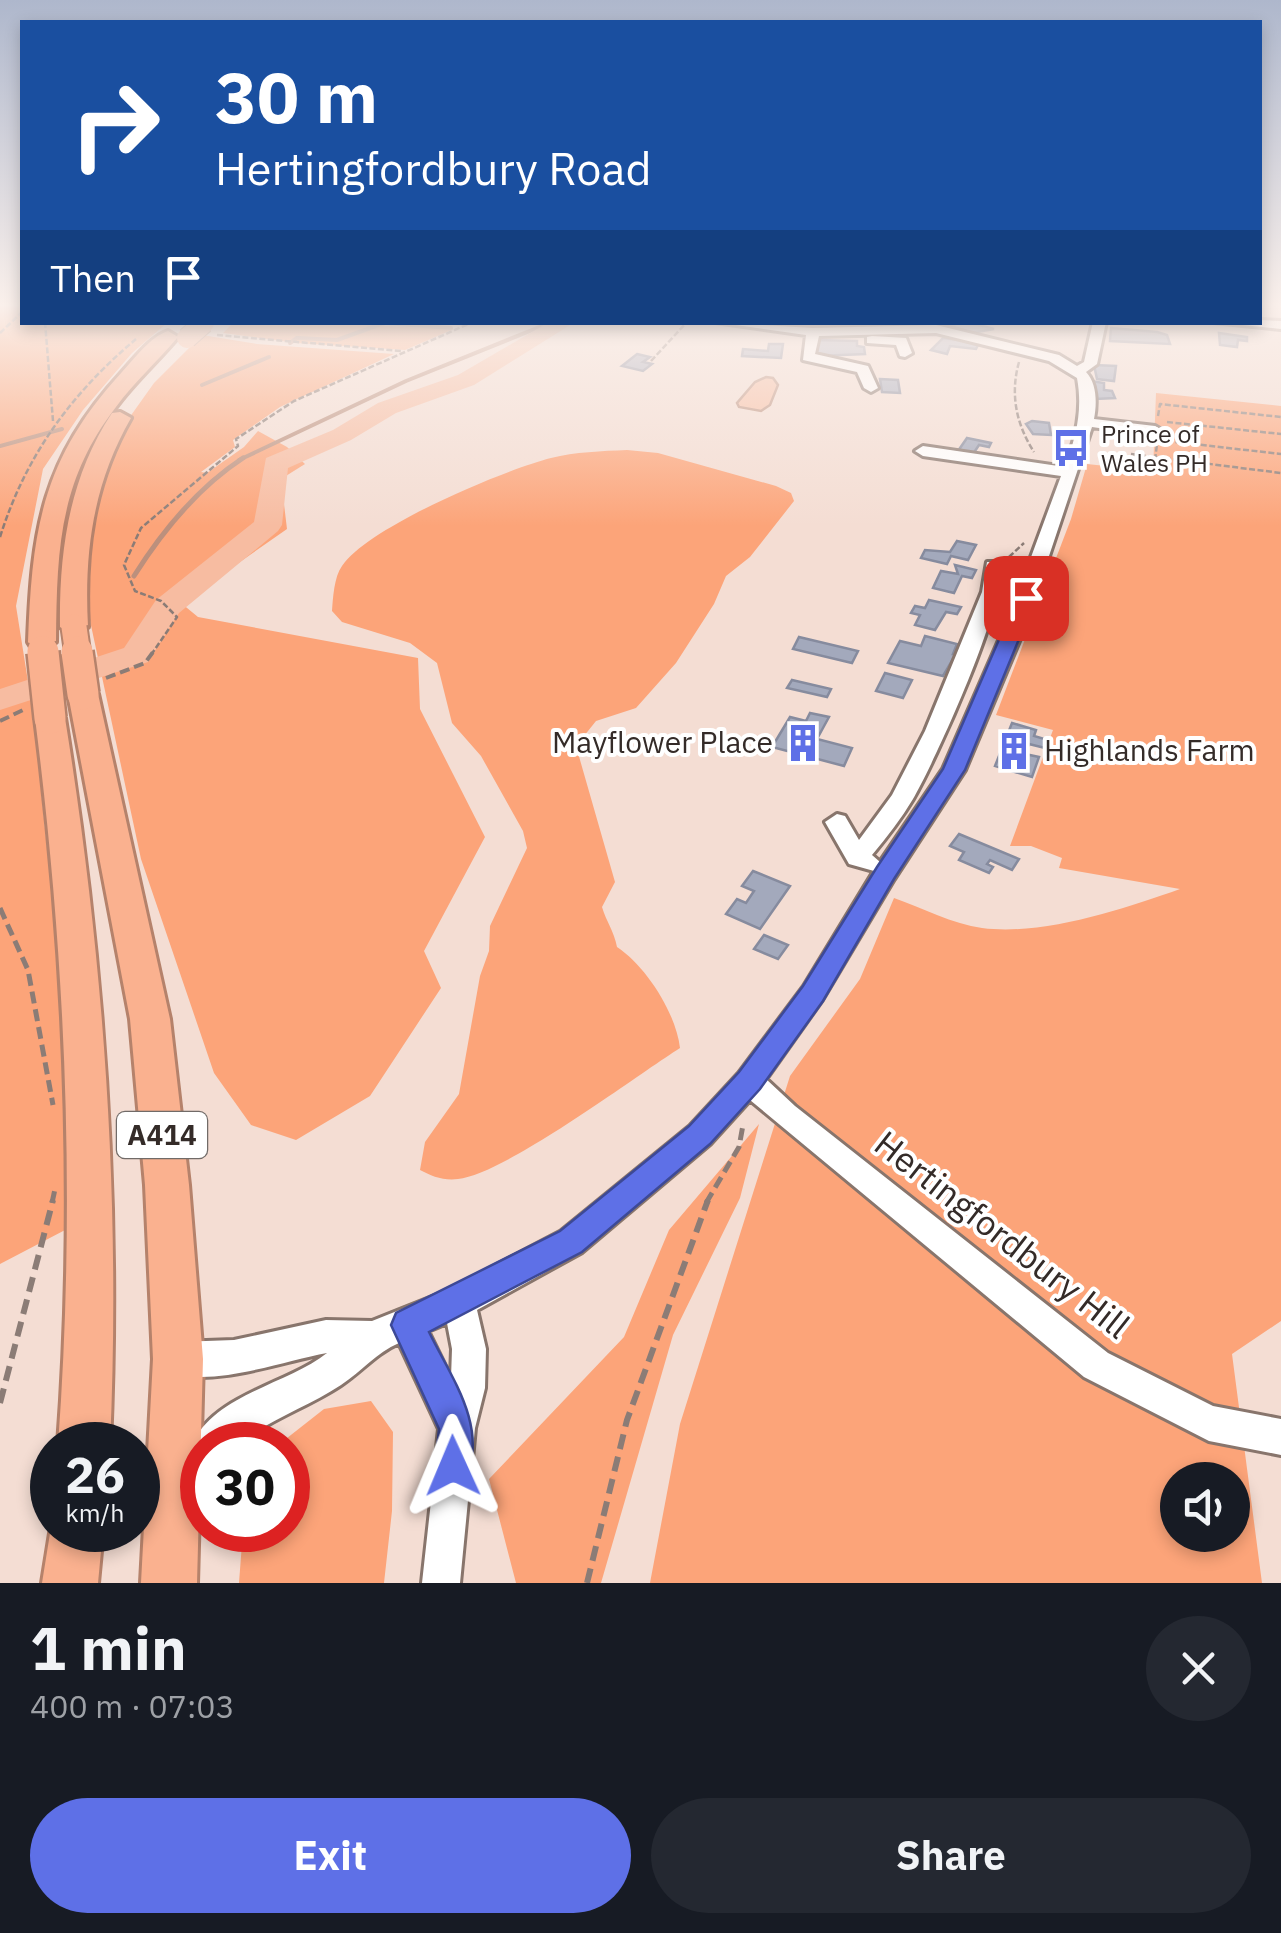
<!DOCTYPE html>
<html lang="en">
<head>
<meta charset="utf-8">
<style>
	:root { --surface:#171b24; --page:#242831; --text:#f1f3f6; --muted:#9ea1a6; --accent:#5e70e7 }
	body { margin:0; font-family:"IBM Plex Sans",sans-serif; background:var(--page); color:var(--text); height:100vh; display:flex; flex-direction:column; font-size:38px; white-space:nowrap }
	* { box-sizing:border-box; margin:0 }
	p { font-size:32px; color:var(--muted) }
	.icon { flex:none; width:55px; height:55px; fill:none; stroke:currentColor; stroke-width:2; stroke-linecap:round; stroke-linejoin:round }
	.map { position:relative; height:1583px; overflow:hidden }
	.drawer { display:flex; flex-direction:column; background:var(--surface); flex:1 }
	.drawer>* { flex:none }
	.hud { position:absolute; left:20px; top:20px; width:1242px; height:305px; border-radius:0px; box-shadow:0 5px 15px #0003; background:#1a4fa0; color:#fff; overflow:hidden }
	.fabs { position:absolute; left:1160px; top:1462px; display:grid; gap:20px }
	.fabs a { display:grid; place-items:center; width:90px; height:90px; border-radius:50%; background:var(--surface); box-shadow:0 5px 15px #0003; font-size:50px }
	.speed { position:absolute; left:30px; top:1422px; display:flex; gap:20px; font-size:50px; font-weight:700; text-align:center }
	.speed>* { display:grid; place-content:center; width:130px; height:130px; border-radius:50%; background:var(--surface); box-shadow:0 5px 15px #0003; line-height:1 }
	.speed small { font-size:25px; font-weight:400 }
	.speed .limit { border:15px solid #d22; background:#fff; color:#111 }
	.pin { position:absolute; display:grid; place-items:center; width:85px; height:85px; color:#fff; margin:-42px; border-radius:20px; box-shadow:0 5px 15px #0006 }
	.me { position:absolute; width:110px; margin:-55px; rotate:359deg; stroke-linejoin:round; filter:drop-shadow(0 0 8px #0008) }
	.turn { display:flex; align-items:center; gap:35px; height:210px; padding:0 30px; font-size:45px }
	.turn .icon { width:130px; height:130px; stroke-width:2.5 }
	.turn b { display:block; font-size:70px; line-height:85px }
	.then { display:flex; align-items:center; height:95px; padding:0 30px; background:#0003; gap:20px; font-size:38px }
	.round { display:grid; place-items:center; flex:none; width:105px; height:105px; border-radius:52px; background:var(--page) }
	.headline { display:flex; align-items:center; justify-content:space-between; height:170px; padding:0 30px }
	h1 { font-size:60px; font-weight:700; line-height:75px }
	.primary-button { display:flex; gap:20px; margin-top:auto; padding:20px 30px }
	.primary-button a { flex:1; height:115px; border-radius:60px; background:var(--accent); color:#fff; font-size:40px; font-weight:700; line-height:115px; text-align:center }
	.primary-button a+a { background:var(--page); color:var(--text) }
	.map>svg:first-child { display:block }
	.green { fill:#fca479; fill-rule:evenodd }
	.water { fill:#f7bca1; stroke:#bc907d; stroke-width:2.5 }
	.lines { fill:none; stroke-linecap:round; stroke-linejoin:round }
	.stream-far1 { stroke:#bc907d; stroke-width:4 }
	.stream { stroke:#bc907d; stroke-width:5 }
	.river { fill:#f7bca1; fill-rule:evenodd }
	.building { fill:#a3a9bc; stroke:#868b9e; stroke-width:2.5 }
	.minor-casing { stroke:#88756c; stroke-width:6 }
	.highway-casing { stroke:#b5826b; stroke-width:6 }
	.path-far3 { stroke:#8b7c76; stroke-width:2.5; stroke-dasharray:6 2.5; stroke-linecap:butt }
	.path-far2 { stroke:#8b7c76; stroke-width:4; stroke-dasharray:10 5; stroke-linecap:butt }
	.path-far1 { stroke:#8b7c76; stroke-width:5; stroke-dasharray:12 6; stroke-linecap:butt }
	.path { stroke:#8b7c76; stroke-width:6; stroke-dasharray:15 8; stroke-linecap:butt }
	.minor { fill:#fff; fill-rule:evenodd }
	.highway { fill:#fab18f; fill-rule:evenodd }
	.highway-bridge-far2-casing { stroke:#b5826b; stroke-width:22; stroke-linecap:butt }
	.highway-bridge-far1-casing { stroke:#b5826b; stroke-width:29; stroke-linecap:butt }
	.highway-bridge-casing { stroke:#b5826b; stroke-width:36; stroke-linecap:butt }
	.highway-bridge-far2 { stroke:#fab18f; stroke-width:20 }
	.highway-bridge-far1 { stroke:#fab18f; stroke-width:25 }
	.highway-bridge { stroke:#fab18f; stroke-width:31 }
	.route { fill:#5e70e7; stroke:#3d4996; stroke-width:2.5 }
	.labels { text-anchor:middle; stroke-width:8; stroke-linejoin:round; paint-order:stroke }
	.far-poi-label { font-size:25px; fill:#342b28; stroke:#fff; text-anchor:start }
	.shield { fill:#fff; stroke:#716b68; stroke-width:2.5 }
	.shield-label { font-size:28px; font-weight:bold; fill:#342b28 }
	.poi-label { font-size:30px; fill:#342b28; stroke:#fff; text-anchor:end }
	.near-street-label { font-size:35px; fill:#342b28; stroke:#fff }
</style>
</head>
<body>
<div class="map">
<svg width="1281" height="1583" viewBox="0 0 1281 1583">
	<rect width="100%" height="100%" fill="#f4ddd3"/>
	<g class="green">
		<path d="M0,304H22V322L167,323L132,353L83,410L43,469L16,606L33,713L60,973L67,1229L0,1264Z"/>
		<path d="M233,323L383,322L385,326L454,329L405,350L297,343L223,333Z"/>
		<path d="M202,335L257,344L394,354L280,407L233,440L235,447L201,472L207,473L244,447L258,431L287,447L305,464L281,479L287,529L181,603L198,617L418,658L420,709L485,837L424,951L441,988L370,1096L296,1140L251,1125L214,1073L141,859L89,616L91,527L104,475L122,428L154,383Z"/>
		<path d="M1156,393L1281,406V1321L1232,1354L1262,1583H650L680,1424L790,1076L860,979L894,898C922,908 953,924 982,928C1043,936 1124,909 1180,889L1059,868L1062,858L1031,846H1010L1053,730L996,715L1071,519L1087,464L1153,471ZM1178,1480H1232V1535H1178Z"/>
		<path d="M627,450L658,453L776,486L791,493L794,501L750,557L726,576L714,604L676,663L636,708L596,721L576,746L615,882L602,907C606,921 614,931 617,947C646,966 676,1013 680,1048C633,1078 505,1174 458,1179C444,1181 431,1176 420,1170L425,1142L459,1094L480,976L489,951L490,926L527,848L523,831L481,756L452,723L437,663L410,643L342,622L332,611C333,598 334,577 342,566C368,527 504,470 551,458C575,452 602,451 627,450Z"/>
		<path d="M759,1124L740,1198L673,1335L601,1583H516L489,1479L624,1337L669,1230Z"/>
		<path d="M371,1401L393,1432L392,1511L384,1583H239L243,1530H288V1445H280L282,1442L324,1409Z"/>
	</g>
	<path class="water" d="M766,377L773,378L778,385L770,405L761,411L739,407L737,403L755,382Z"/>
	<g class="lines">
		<g class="stream-far1">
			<path d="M290,343L297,338L337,340L384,323L451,328"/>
			<path d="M202,385L269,357"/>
			<path d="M0,446L62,429"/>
			<path d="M239,460L406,381L552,322"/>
		</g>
		<path class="stream" d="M134,576C163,530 197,488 243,458"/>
		<path class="river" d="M549,322H575L474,385L396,413L351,440L288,468L282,525L278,531L179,613L148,662L0,710V689L124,648L156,600L254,522L266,458L333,430L378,403L458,375Z"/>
	</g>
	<g class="building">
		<path d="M958,323L979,325L994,329L972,333L951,326Z"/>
		<path d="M1111,328L1157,332L1167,335L1170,344L1110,341Z"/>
		<path d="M1219,333L1247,337V341L1238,340L1237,347L1220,345Z"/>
		<path d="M943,338L966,341L978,345L976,349L950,346L947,354L931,350Z"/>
		<path d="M816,340L857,341V346L864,347L865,354L817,356Z"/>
		<path d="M769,344H783L781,358L742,356L743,349L768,351Z"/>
		<path d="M637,354L650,357L643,362L652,364L643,371L622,366Z"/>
		<path d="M1094,365L1116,366L1114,381L1097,379Z"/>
		<path d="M880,379L898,380L900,393L882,392Z"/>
		<path d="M1091,381L1104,383V390L1112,391L1115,398L1095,399Z"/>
		<path d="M1032,421L1049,423L1051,435L1033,434L1026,424Z"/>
		<path d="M967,438L991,443L989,447L979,445L973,454L958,451Z"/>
		<path d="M957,541L976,545L968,560L951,556L947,564L921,558L925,550L950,552Z"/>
		<path d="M955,565L976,570L972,578L962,576L954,593L933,588L941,571L958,574Z"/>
		<path d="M929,600L961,607L957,614L946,612L935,630L915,625L920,615L911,613L915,606L925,608Z"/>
		<path d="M925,636L957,644L953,654H956L943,676L888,663L900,641L921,646Z"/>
		<path d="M799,637L858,651L852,663L793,649Z"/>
		<path d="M885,673L912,680L903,698L876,691Z"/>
		<path d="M792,680L831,689L827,697L787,688Z"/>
		<path d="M810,713L829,717L817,739L852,748L844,766L772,747L790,717L806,721Z"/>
		<path d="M1012,723L1036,730L1034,736L1048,740L1045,748L1029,744L1025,754L1039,757L1032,777L995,766Z"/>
		<path d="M959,834L1019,859L1012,870L990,860L987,864L993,867L989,873L959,860L964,852L950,846Z"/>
		<path d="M753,871L790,886L760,929L726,914L737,899L746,903L754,891L742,886Z"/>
		<path d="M764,935L788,945L778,959L754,949Z"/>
	</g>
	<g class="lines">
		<g class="minor-casing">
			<g id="minor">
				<path d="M1260,320L1281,321V329L1213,322Z"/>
				<path d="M715,322L813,328L936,325L1059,355L1077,366L1084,362L1093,322H1106L1097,364L1086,372C1097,383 1097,404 1094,419L1155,426L1163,431L1155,436L1092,427L1027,622L965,770L894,879L822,1000L766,1079L795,1106L1108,1353L1213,1406L1281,1419V1455L1209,1441L1084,1377L750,1100L710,1144L582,1252L477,1310L486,1349L485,1388L475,1428L460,1583H422L439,1429L399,1343C376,1353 362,1371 341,1385C308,1407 269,1419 238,1445H202V1460L197,1458L192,1445C213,1395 288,1384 327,1353C282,1361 210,1389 166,1371L161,1359L166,1347L178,1342L234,1340L326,1320L372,1321L447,1291L560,1232L690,1126L739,1073L804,986L874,871L849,864L825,822L837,814L845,816L859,840L892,795L925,731L982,592L987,562H999C1011,596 934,763 913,799C901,819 887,837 872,855L880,862L943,769L1007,622L1061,476L923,456L915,451L923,446L1065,467C1076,437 1083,410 1077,378L1049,361L936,333L819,336L815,354L868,366L878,388L871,392L864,388L857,372L803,360L806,335ZM447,1323L452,1349L451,1378L428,1331Z"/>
				<path d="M872,336L906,338L912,353L905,357L900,356L896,345L867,343V337Z"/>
			</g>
		</g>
		<g class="highway-casing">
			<g id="highway">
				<path d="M168,331L178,337C158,361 134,382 116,407C58,482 57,552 56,642L42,650L32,648L28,642C32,529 42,459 122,372C135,358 150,337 168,331Z"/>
				<path d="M120,412L131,418C93,484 84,552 88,627L74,635L60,627C59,551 69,478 112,413Z"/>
				<path d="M83,685L93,688L98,694L170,1019L189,1185L203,1359L197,1583H141L153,1359L145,1185L130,1019L68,694L73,688Z"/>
				<path d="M50,709L61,711L65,718C104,960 121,1200 110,1445H58C76,1201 66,961 35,718L39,711Z"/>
				<path d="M52,1521V1530H103L98,1583H42Z"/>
			</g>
		</g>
		<g class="path-far3">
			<path d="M45,322L53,421"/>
			<path d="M0,333L22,312"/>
			<path d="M217,335L401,351"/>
			<path d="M651,361L687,322"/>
			<path d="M1019,362C1010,394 1016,424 1034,452"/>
			<path d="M1158,416L1160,404L1281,417"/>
			<path d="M1167,422L1281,434"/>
			<path d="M1167,441L1281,454"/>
			<path d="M1131,454L1281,473"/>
			<path d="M1155,460L1157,444"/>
			<path d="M0,537C26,455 71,394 136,339"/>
			<path d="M1009,557L1024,543"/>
			<path d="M151,655L177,617L161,601L135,591L124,565L141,528L238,446L236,439L294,401L473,322"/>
		</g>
		<g class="path-far2">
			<path d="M106,678L145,663L153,652"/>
			<path d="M0,721L23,710"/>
		</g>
		<g class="path-far1">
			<path d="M0,908L28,970L53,1105"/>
			<path d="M52,1203L55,1189"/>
			<path d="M706,1203L739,1147L743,1125"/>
		</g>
		<g class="path">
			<path d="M0,1403L53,1200"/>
			<path d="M587,1583L627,1420L708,1200"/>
		</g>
		<use href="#minor" class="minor"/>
		<use href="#highway" class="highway"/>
		<g class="highway-bridge-far2-casing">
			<path id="highway-bridge-far2" d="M187,338L204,323"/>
		</g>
		<g class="highway-bridge-far1-casing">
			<g id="highway-bridge-far1">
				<path d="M74,627L78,655"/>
				<path d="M42,642L43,655"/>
			</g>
		</g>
		<g class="highway-bridge-casing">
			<g id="highway-bridge">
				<path d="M43,652L50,718"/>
				<path d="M77,652L83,694"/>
			</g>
		</g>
		<use href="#highway-bridge-far2" class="highway-bridge-far2"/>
		<use href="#highway-bridge-far1" class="highway-bridge-far1"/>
		<use href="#highway-bridge" class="highway-bridge"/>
	</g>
	<linearGradient id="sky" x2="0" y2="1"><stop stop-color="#aeb7cc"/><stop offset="0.58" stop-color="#faf0eb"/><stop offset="1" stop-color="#faf0eb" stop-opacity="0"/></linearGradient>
	<rect width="1281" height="526" fill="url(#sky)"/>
	<path class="route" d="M1026,592L1036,598L965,770L894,879L823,1001L760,1089L710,1144L582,1252L429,1332C452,1379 488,1426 466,1479L453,1485L440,1479L435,1466L439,1429L391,1325L396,1313L560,1231L689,1126L739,1072L803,986L877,867L943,769L1017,598Z"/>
	<defs>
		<g id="bus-bare" transform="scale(3)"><path d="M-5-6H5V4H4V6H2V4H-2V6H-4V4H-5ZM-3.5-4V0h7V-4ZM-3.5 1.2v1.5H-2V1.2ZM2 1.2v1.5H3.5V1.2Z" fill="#5e70e7" stroke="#fff" stroke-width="2.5" paint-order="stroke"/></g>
		<g id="building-bare" transform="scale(3)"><path d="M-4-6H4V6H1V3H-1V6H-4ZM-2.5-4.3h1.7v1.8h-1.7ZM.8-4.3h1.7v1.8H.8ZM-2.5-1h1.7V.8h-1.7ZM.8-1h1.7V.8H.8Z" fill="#5e70e7" stroke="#fff" stroke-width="2.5" paint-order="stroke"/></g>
	</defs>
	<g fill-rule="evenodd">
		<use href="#bus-bare" x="1071" y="448"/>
		<use href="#building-bare" x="803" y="743"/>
		<use href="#building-bare" x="1014" y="751"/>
	</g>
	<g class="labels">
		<g class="far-poi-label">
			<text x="1101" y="443">Prince of<tspan x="1101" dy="29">Wales PH</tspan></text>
		</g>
		<rect class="shield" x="117" y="1112" width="90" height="46" rx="8"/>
		<g class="shield-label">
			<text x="162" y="1145">A414</text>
		</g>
		<g class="poi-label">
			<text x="773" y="753">Mayflower Place</text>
			<text x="1044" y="761" text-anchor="start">Highlands Farm</text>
		</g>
		<g class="near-street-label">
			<text transform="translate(1002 1235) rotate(38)" y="12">Hertingfordbury Hill</text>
		</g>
	</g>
</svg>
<div class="fabs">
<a><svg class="icon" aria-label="sound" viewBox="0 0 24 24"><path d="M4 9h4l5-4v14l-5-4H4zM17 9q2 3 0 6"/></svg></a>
</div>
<div class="speed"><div>26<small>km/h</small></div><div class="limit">30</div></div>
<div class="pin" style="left:1026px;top:598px;background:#d93025"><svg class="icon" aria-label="arrive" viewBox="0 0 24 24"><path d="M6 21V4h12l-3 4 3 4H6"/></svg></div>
<svg class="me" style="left:453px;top:1466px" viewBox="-20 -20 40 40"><path d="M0-17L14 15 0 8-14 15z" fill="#5e70e7" stroke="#fff" stroke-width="4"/></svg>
<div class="hud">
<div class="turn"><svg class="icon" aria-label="right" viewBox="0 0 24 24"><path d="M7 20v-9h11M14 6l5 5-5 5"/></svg><div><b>30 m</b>Hertingfordbury Road</div></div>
<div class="then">Then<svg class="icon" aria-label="arrive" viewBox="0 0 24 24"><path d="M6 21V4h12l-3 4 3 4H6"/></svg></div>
</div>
</div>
<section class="drawer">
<div class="headline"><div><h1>1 min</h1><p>400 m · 07:03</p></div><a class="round"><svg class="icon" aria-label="close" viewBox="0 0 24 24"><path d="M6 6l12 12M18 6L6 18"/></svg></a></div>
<div class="primary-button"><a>Exit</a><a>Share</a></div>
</section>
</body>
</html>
